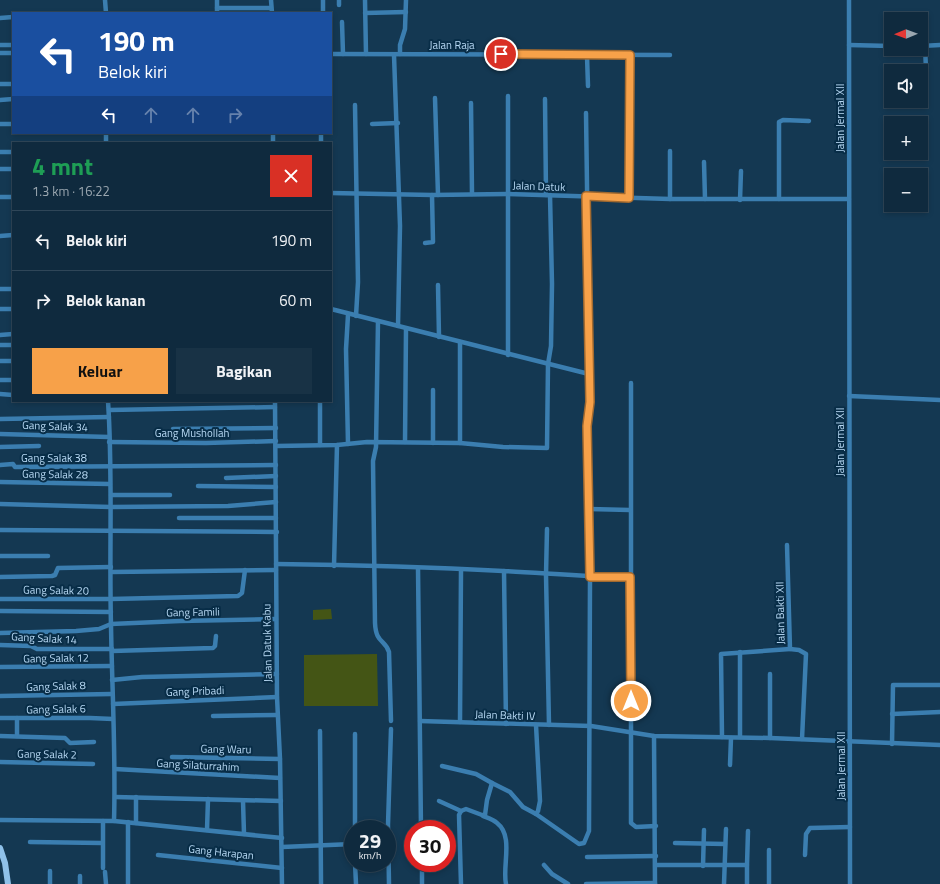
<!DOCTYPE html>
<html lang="id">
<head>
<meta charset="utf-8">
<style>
	:root { --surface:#0f2a3e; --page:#183245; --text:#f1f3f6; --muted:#9ba7b0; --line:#2f4658; --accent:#f7a149 }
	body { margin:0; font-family:"Titillium Web",sans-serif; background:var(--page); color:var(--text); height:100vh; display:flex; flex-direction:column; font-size:15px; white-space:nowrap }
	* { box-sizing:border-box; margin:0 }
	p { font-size:13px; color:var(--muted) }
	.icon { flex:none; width:22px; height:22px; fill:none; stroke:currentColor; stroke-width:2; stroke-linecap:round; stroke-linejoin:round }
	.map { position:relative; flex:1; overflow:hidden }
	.panel { position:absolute; left:12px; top:142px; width:320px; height:260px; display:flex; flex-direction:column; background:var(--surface); border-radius:0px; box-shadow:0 2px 6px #0003,0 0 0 1px var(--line) }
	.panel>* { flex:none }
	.hud { position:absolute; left:12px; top:12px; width:320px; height:122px; border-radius:0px; box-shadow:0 2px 6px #0003,0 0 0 1px var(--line); background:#1a4fa0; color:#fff; overflow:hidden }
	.needle { width:26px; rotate:269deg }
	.controls { position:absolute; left:884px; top:12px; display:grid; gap:8px }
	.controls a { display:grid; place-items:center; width:44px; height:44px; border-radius:0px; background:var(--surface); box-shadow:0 2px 6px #0003,0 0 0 1px var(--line); font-size:20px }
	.speed { position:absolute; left:344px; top:820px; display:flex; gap:8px; font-size:20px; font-weight:700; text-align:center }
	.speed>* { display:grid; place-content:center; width:52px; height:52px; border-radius:50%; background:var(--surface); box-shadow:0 2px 6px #0003,0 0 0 1px var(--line); line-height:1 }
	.speed small { font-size:10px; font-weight:400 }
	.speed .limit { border:6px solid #d22; background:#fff; color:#111 }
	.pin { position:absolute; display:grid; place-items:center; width:34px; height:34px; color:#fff; margin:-17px; border:2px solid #fff; border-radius:50%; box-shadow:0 1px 4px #0007 }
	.me { position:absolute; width:44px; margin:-22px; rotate:0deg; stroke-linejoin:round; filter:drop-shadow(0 0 3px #0008) }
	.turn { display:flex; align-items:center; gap:14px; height:84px; padding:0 20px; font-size:18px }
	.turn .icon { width:52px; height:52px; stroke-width:2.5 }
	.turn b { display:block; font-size:28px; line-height:34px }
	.lanes { display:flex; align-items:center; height:38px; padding:0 20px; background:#0003; justify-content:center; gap:20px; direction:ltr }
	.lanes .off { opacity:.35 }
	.round { display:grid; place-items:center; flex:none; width:42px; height:42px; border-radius:0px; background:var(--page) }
	.headline { display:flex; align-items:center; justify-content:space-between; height:68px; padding:0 20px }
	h1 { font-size:24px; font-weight:700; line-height:30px; color:#1e9e55 }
	.button { display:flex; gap:8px; margin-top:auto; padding:8px 20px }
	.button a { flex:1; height:46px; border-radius:0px; background:var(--accent); color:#111; font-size:16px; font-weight:700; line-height:46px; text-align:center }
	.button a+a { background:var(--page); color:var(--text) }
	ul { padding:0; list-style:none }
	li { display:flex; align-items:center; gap:12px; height:60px; padding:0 20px; border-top:1px solid var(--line) }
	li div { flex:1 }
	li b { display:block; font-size:15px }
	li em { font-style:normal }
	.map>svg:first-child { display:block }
	.green { fill:#445515 }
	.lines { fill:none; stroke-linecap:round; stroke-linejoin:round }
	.minor { stroke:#3b7eb0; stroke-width:4.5 }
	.major { stroke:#8fc1e9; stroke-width:6 }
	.route-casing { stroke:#a1692f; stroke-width:10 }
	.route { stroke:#f7a149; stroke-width:7 }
	.labels { text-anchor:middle; stroke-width:4; stroke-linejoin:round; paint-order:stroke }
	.street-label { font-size:11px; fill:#b8d9f4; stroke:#082d47 }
</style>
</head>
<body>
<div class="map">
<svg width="940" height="884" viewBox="0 0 940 884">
	<rect width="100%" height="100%" fill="#143852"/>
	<g class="green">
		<path d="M331,609L332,619L313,620V610Z"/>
		<path d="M377,654L378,706H304V655Z"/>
	</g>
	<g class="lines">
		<g class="minor">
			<path d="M105,0L106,13"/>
			<path d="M217,0V13"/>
			<path d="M271,0L272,13"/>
			<path d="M323,0V13"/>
			<path d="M365,0L366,54"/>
			<path d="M849,0L850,884"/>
			<path d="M339,5V0"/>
			<path d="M217,8H271"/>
			<path d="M365,13L406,12"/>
			<path d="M0,18L13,17"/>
			<path d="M342,22L343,54"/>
			<path d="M0,45H13"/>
			<path d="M849,45L891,46"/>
			<path d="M921,46L940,45"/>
			<path d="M925,46L926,70"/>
			<path d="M0,53H13"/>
			<path d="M331,54L670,55"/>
			<path d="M400,54V45L405,29L406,0"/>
			<path d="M394,55L400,226L398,326"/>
			<path d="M587,56L588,86"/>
			<path d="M0,84H13"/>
			<path d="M508,96V355"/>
			<path d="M435,98L438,195"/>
			<path d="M545,99L546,195"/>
			<path d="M0,100L13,99"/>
			<path d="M471,103L472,194"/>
			<path d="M355,105L358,282L356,316"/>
			<path d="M0,124H13"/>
			<path d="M372,124L398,123"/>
			<path d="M106,133V143"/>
			<path d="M273,133V143"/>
			<path d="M321,143V133"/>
			<path d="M0,152H13"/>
			<path d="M704,162L705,199"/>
			<path d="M0,169H13"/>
			<path d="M331,193L432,195L508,194L670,199H849"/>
			<path d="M0,197H13"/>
			<path d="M629,197L630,55"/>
			<path d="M670,199V151"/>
			<path d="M779,199V122L783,120L809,121"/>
			<path d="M740,200L741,171"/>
			<path d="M0,236L13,235"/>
			<path d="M425,243L433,242L432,195"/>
			<path d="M438,285L439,337"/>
			<path d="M0,289H13"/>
			<path d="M0,309H13"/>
			<path d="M331,309L589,374"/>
			<path d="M348,315L346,349L348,444"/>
			<path d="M378,321L376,447L373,461L375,623C376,644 385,639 389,652L391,721"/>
			<path d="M0,335L13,334"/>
			<path d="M0,345H13"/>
			<path d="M0,361H13"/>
			<path d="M0,380H13"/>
			<path d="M631,383V823L636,827L656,826"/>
			<path d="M433,390V443"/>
			<path d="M0,394L13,395"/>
			<path d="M849,396L940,400"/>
			<path d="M108,401C113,475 109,550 111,625C112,690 116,755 114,821"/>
			<path d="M275,401L277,697L280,759L282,884"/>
			<path d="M109,410L275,407"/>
			<path d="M0,419L109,417"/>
			<path d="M173,429L276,428"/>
			<path d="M0,434L109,437"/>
			<path d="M109,442L206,443L276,441"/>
			<path d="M405,442L406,329"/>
			<path d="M460,443L503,447L547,448L548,364L551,346L552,284L550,195"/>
			<path d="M320,445V401"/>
			<path d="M276,446L337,445L367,442L460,443V342"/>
			<path d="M0,447L39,446"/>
			<path d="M0,465L13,464L15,467L276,465"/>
			<path d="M226,478L276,476"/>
			<path d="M0,482L110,484"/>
			<path d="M198,486L276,487"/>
			<path d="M111,495H170"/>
			<path d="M0,504L111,507L228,506L276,502"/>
			<path d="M589,509L630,510"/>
			<path d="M179,518H276"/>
			<path d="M547,529L546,575L549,725"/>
			<path d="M0,530C92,530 184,532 277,532"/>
			<path d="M787,545L790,649L799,650L806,654L802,739"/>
			<path d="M0,556H48"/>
			<path d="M276,564C352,565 428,567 503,571C546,573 587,577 630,577"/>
			<path d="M334,566L337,445"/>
			<path d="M418,568L421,829"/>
			<path d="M504,571L506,724"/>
			<path d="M111,572L276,570"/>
			<path d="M0,577L52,576L55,575L58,568L111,567"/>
			<path d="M0,599H111L238,596L242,593L245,570"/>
			<path d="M0,611L111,612"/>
			<path d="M0,633L76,631L99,629L111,624L180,621L276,619"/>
			<path d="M0,645L31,646L37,649H112"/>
			<path d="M112,651L213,648L215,646L216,636"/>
			<path d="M0,667L112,666"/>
			<path d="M112,680L142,677L277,674"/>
			<path d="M0,696L112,694"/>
			<path d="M113,704L277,697"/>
			<path d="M892,714L940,712"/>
			<path d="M213,716L277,715"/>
			<path d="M0,718H90L113,719"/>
			<path d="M420,721L591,726L654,736L770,738L940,745"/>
			<path d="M460,722L461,570"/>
			<path d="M320,731L321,884"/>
			<path d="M0,736L65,738L70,743L94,742"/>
			<path d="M17,736V718"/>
			<path d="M654,736L655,884"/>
			<path d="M722,737L721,654L790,649"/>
			<path d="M740,737V652"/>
			<path d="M770,738V674"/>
			<path d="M892,744L893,685H940"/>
			<path d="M172,757L280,759"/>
			<path d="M0,762L93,764"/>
			<path d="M730,765L731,738"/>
			<path d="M442,766L476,774L492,783"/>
			<path d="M115,769L280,778"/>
			<path d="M115,797L281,801"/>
			<path d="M243,801L244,834"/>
			<path d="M439,801L461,811"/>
			<path d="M536,814L538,811L540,801L536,725"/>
			<path d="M483,816C488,818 494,820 497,823C514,836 502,866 506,884"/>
			<path d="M0,820L114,821L282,838"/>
			<path d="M103,821V868"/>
			<path d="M136,823V797"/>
			<path d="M355,829V734"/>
			<path d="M207,830L208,799"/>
			<path d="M30,842L102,843"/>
			<path d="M675,843L725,844"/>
			<path d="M282,847L353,844"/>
			<path d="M158,855L282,868"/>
			<path d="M805,855L806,834L810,828L850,827"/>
			<path d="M587,857L656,856"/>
			<path d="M355,863L356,884"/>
			<path d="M422,863V884"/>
			<path d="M544,865L552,874L568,884"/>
			<path d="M656,865H747V884"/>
			<path d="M747,865L748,831"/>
			<path d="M703,866L704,830"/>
			<path d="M50,871V884"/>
			<path d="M105,872L106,884"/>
			<path d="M80,876V884"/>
			<path d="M128,884V822"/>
			<path d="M389,884L388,825L391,729"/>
			<path d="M461,884L459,815L461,811L466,809L482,815H485L487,800L492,783L510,792L523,807L536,814L579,844L584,843L589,831L590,577L587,426L590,402L586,113"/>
			<path d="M586,884L655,883"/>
			<path d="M724,884L726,829"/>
			<path d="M769,884V850"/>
		</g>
		<path class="major" d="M0,848L5,863L8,884"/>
	</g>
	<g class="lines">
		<g class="route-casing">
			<path id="route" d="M501,54L630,55L629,198L586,196L590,402L587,426L590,577H630L631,701"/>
		</g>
		<use href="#route" class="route"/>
	</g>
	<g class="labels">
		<g class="street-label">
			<text x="452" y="49">Jalan Raja</text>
			<text transform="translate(840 118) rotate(-90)" y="4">Jalan Jermal XII</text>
			<text transform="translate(539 186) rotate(2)" y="4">Jalan Datuk</text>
			<text transform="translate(55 426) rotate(2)" y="4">Gang Salak 34</text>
			<text x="192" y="437">Gang Mushollah</text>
			<text transform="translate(840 442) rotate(-90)" y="4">Jalan Jermal XII</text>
			<text x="54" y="462">Gang Salak 38</text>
			<text transform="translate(55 474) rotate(1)" y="4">Gang Salak 28</text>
			<text transform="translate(56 590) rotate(1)" y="4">Gang Salak 20</text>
			<text transform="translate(193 612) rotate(-1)" y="4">Gang Famili</text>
			<text transform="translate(780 613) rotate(-91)" y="4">Jalan Bakti XII</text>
			<text transform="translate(44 638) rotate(3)" y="4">Gang Salak 14</text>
			<text transform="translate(267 643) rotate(-91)" y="4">Jalan Datuk Kabu</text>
			<text transform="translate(56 658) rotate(-1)" y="4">Gang Salak 12</text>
			<text transform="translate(56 686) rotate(-2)" y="4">Gang Salak 8</text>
			<text transform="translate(195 691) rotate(-2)" y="4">Gang Pribadi</text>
			<text transform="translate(56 709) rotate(-1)" y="4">Gang Salak 6</text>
			<text transform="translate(505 715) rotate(2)" y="4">Jalan Bakti IV</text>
			<text transform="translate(226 749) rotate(1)" y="4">Gang Waru</text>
			<text transform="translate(47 754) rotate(1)" y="4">Gang Salak 2</text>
			<text transform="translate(198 765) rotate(3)" y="4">Gang Silaturrahim</text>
			<text transform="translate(841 766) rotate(-90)" y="4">Jalan Jermal XII</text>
			<text transform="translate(221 852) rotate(6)" y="4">Gang Harapan</text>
		</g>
	</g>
</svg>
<div class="controls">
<a><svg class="needle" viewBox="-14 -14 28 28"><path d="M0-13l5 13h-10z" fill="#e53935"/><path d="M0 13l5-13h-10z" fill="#9ba7b0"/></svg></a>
<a><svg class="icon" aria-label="sound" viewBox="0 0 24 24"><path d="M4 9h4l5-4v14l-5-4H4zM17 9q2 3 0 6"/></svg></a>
<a>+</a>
<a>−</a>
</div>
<div class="speed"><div>29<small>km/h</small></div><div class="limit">30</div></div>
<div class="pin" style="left:501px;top:54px;background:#d93025"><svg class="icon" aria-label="arrive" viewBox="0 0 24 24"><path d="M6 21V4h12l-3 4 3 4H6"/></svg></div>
<svg class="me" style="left:631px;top:701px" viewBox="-20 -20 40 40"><circle r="17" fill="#f7a149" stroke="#fff" stroke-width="3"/><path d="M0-11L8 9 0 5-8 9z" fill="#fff"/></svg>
<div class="hud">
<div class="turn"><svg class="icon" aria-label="left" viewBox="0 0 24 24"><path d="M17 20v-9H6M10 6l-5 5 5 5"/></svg><div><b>190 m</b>Belok kiri</div></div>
<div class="lanes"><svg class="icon" aria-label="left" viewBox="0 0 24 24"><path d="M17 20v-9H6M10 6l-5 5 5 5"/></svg><svg class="icon off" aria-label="ahead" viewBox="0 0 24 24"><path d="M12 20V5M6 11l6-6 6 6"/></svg><svg class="icon off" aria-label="ahead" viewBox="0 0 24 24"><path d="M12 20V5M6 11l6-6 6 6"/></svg><svg class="icon off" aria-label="right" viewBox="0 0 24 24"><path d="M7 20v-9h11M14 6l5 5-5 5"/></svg></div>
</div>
<section class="panel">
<div class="headline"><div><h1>4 mnt</h1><p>1.3 km · 16:22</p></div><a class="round" style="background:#d93025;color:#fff"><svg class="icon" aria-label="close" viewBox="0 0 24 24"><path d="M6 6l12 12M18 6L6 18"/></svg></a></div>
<ul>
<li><svg class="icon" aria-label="left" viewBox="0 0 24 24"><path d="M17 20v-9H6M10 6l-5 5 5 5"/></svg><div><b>Belok kiri</b></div><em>190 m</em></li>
<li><svg class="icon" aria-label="right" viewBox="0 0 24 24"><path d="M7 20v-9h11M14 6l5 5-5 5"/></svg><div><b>Belok kanan</b></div><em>60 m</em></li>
</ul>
<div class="button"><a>Keluar</a><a>Bagikan</a></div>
</section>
</div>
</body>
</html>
